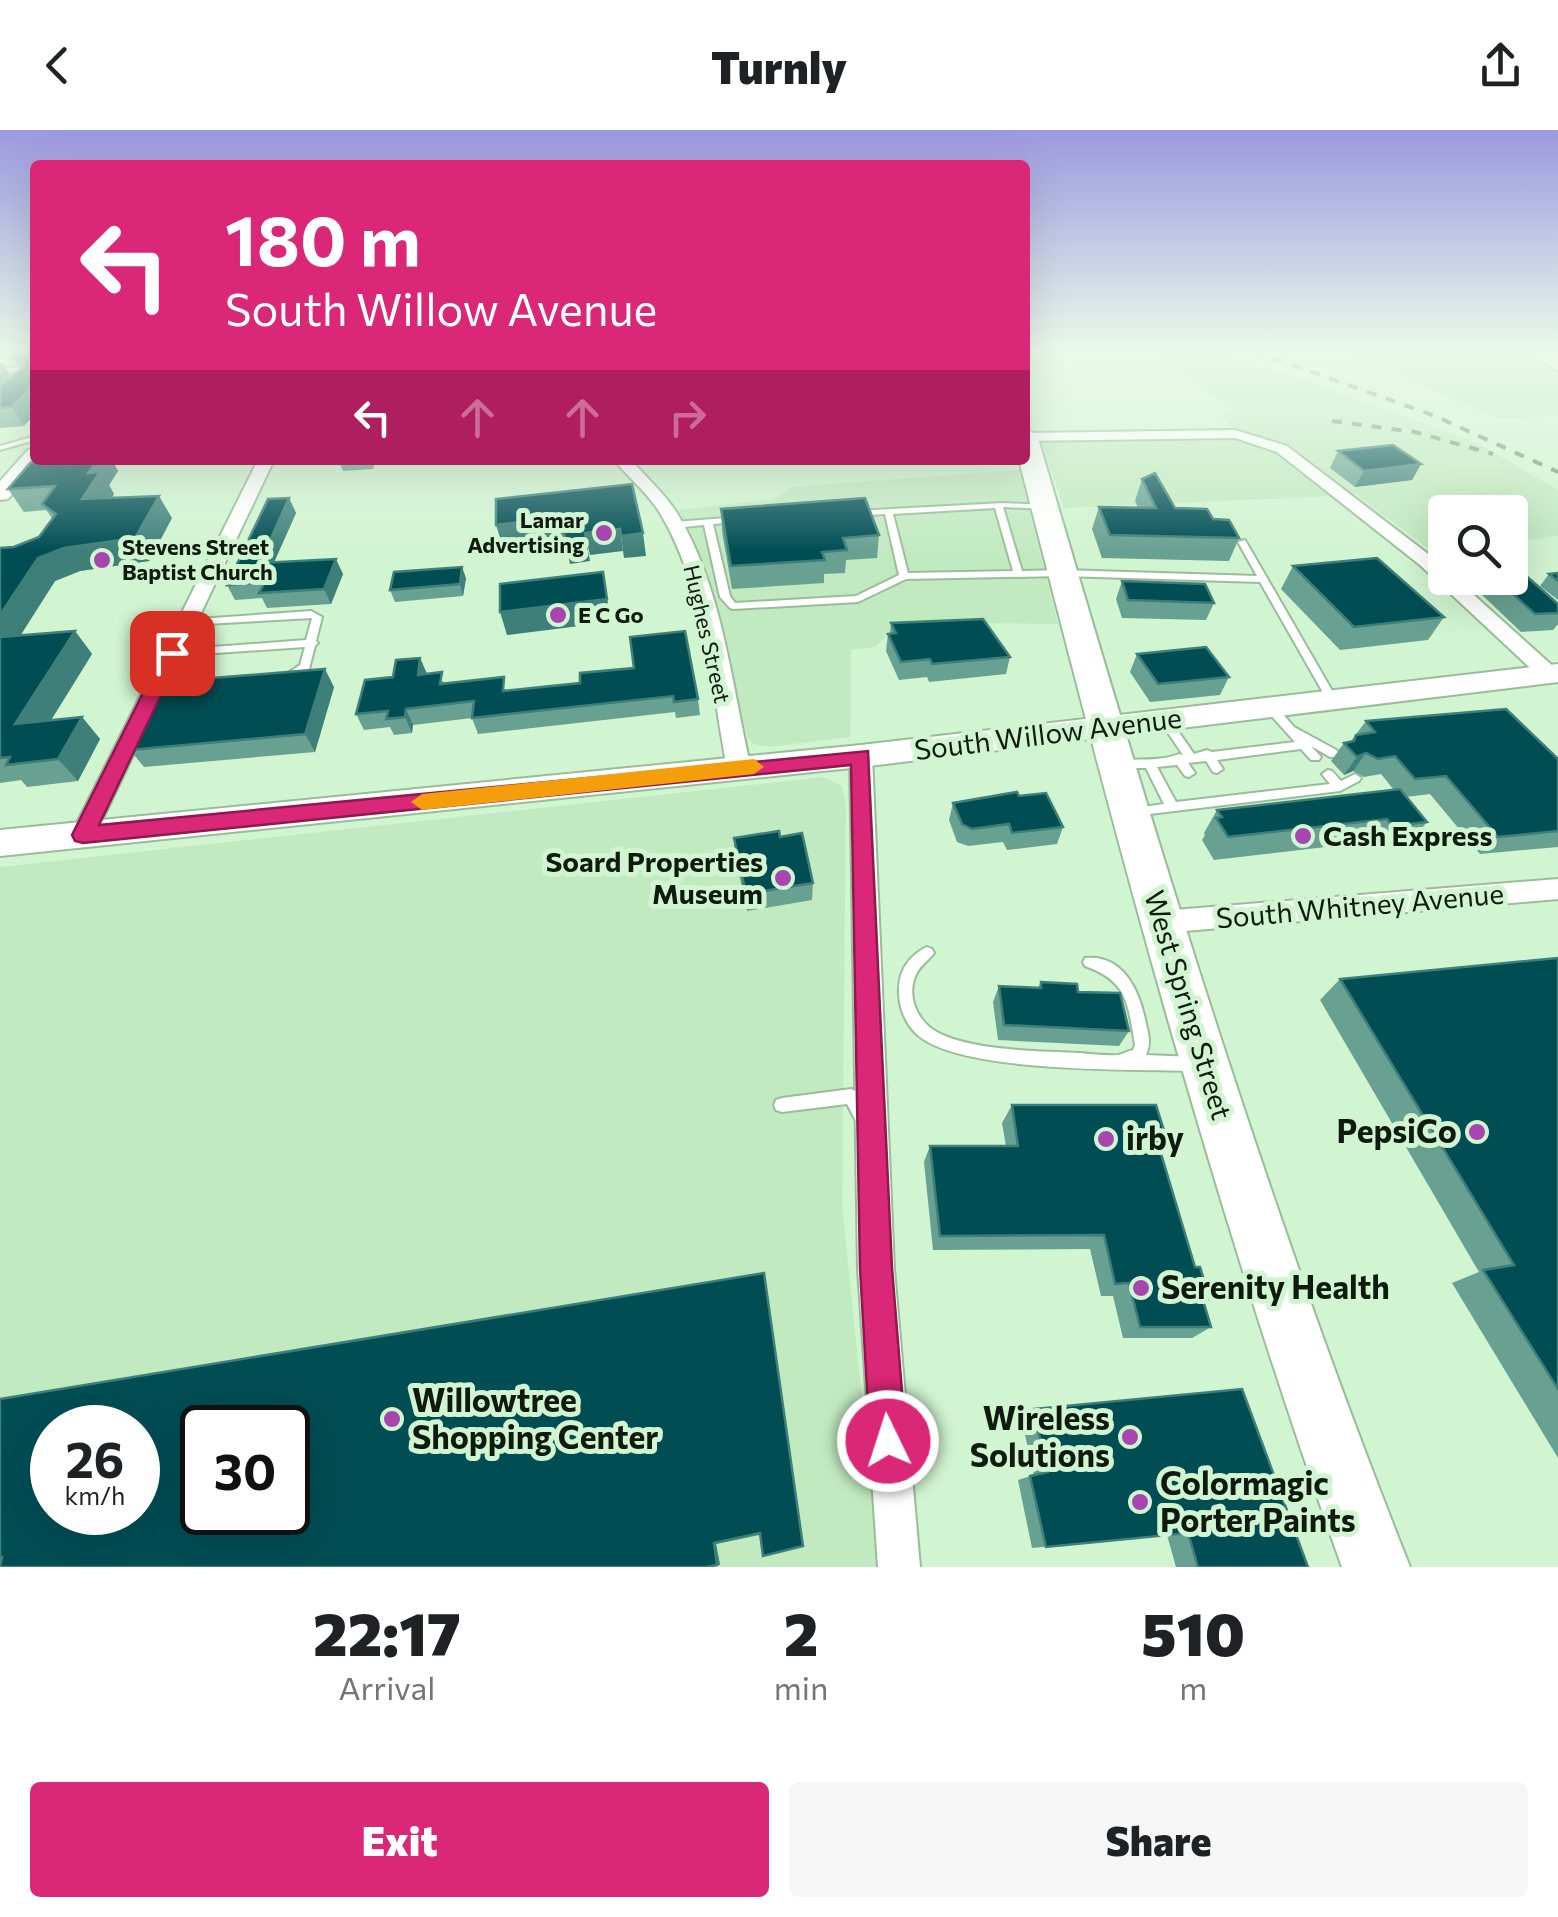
<!DOCTYPE html>
<html lang="en">
<head>
<meta charset="utf-8">
<style>
	:root { --surface:#fff; --page:#f6f6f6; --text:#202124; --muted:#757577; --accent:#db2777 }
	body { margin:0; font-family:Commissioner,sans-serif; background:var(--page); color:var(--text); height:100vh; display:flex; flex-direction:column; font-size:38px; white-space:nowrap }
	* { box-sizing:border-box; margin:0 }
	p { font-size:32px; color:var(--muted) }
	.icon { flex:none; width:55px; height:55px; fill:none; stroke:currentColor; stroke-width:2; stroke-linecap:round; stroke-linejoin:round }
	.map { position:relative; height:1437px; overflow:hidden }
	.drawer { display:flex; flex-direction:column; background:var(--surface); flex:1 }
	.drawer>* { flex:none }
	.guide { position:absolute; left:30px; top:30px; width:1000px; height:305px; border-radius:10px; box-shadow:0 10px 40px #0002; background:#db2777; color:#fff; overflow:hidden }
	.fabs { position:absolute; left:1428px; top:365px; display:grid; gap:20px }
	.fabs a { display:grid; place-items:center; width:100px; height:100px; border-radius:10px; background:var(--surface); box-shadow:0 10px 40px #0002; font-size:50px }
	.speed { position:absolute; left:30px; top:1275px; display:flex; gap:20px; font-size:50px; font-weight:700; text-align:center }
	.speed>* { display:grid; place-content:center; width:130px; height:130px; border-radius:50%; background:var(--surface); box-shadow:0 10px 40px #0002; line-height:1 }
	.speed small { font-size:25px; font-weight:400 }
	.speed .limit { border:5px solid #111; border-radius:15px; background:#fff; color:#111 }
	.pin { position:absolute; display:grid; place-items:center; width:85px; height:85px; color:#fff; margin:-42px; border-radius:20px; box-shadow:0 5px 15px #0006 }
	.me { position:absolute; width:110px; margin:-55px; rotate:356deg; stroke-linejoin:round; filter:drop-shadow(0 0 8px #0008) }
	.turn { display:flex; align-items:center; gap:35px; height:210px; padding:0 30px; font-size:45px }
	.turn .icon { width:130px; height:130px; stroke-width:2.5 }
	.turn b { display:block; font-size:70px; line-height:85px }
	.lanes { display:flex; align-items:center; height:95px; padding:0 30px; background:#0003; justify-content:center; gap:50px; direction:ltr }
	.lanes .off { opacity:.35 }
	.eta { display:flex; justify-content:space-evenly; align-items:center; height:170px; text-align:center }
	.eta b { font-size:60px; font-weight:800; line-height:70px }
	.button { display:flex; gap:20px; margin-top:auto; padding:20px 30px }
	.button a { flex:1; height:115px; border-radius:10px; background:var(--accent); color:#fff; font-size:40px; font-weight:800; line-height:115px; text-align:center }
	.button a+a { background:var(--page); color:var(--text) }
	header { display:flex; justify-content:space-between; align-items:center; height:130px; padding:0 30px; background:var(--surface); font-size:45px; font-weight:800 }
	.map>svg:first-child { display:block }
	.built { fill:#c2eac1; fill-rule:evenodd }
	.lines { fill:none; stroke-linecap:round; stroke-linejoin:round }
	.service-casing { stroke:#9bbc9a; stroke-width:4 }
	.minor-casing { stroke:#9bbc9a; stroke-width:4 }
	.tertiary-casing { stroke:#9bbc9a; stroke-width:4 }
	.secondary-casing { stroke:#9bbc9a; stroke-width:4 }
	.primary-casing { stroke:#9bbc9a; stroke-width:4 }
	.service { fill:#fff; fill-rule:evenodd }
	.minor { fill:#fff; fill-rule:evenodd }
	.tertiary { fill:#fff; fill-rule:evenodd }
	.secondary { fill:#fff; fill-rule:evenodd }
	.primary { fill:#fff; fill-rule:evenodd }
	.rail { stroke:#778f77; stroke-width:4; stroke-dasharray:10 10; stroke-linecap:butt }
	.wall { fill:#68a092 }
	.shaded-wall { fill:#3f7f7a }
	.building { fill:#004d54; stroke:#3f7f7a; stroke-width:2.5; fill-rule:evenodd }
	.route { fill:#db2777; stroke:#8e194d; stroke-width:2.5 }
	.slow { fill:#f59e0b }
	.poi-dot { fill:#a646ae; stroke:#d1f4d1; stroke-width:4 }
	.labels { text-anchor:middle; stroke-width:10; stroke-linejoin:round; paint-order:stroke }
	.far-poi-label { font-size:22px; font-weight:bold; fill:#0f1b0f; stroke:#d1f4d1; text-anchor:start }
	.far-street-label { font-size:22px; fill:#0f1b0f; stroke:#d1f4d1 }
	.street-label { font-size:28px; fill:#0f1b0f; stroke:#d1f4d1 }
	.poi-label { font-size:28px; font-weight:bold; fill:#0f1b0f; stroke:#d1f4d1; text-anchor:start }
	.near-poi-label { font-size:32px; font-weight:bold; fill:#0f1b0f; stroke:#d1f4d1; text-anchor:start }
</style>
</head>
<body>
<header><svg class="icon" aria-label="back" viewBox="0 0 24 24"><path d="M15 5l-7 7 7 7"/></svg>Turnly<svg class="icon" aria-label="share" viewBox="0 0 24 24"><path d="M12 15V3M7 8l5-5 5 5M5 13v7h14v-7"/></svg></header>
<div class="map">
<svg width="1558" height="1437" viewBox="0 0 1558 1437">
	<rect width="100%" height="100%" fill="#d1f4d1"/>
	<g class="built">
		<path d="M1151,221H1224L1477,313L1558,360V406L1510,412V382H1445V419L1432,421L1356,365L1064,378L1042,313L1240,308L1222,286L1234,281Z"/>
		<path d="M1345,221H1522L1558,244V286L1498,288Z"/>
		<path d="M1019,340L1058,494L901,492L875,517L851,520L850,607L768,617L754,614L748,608L698,421L678,380L774,369L792,357Z"/>
		<path d="M823,647L842,656L846,675L842,1074L879,1437H0V737ZM52,1298H138V1382H52ZM202,1298H288V1382H202Z"/>
	</g>
	<g class="lines">
		<g class="service-casing">
			<g id="service">
				<path d="M35,237V241L0,242V238Z"/>
				<path d="M35,306V310L0,320V316Z"/>
				<path d="M1003,373L1045,375L1049,377L1045,379L1003,377L1022,441L1063,440L1257,446L1238,412L1245,410L1338,571L1337,573H1329L1260,452L1063,446L906,449L858,472L733,479L730,478L720,467L704,395L674,398L670,395L674,392L740,387V391L737,392L713,394L730,466L735,473L856,466L899,445L885,384L857,386L854,385V381ZM995,378L1013,441L908,443L893,384Z"/>
				<path d="M311,481L322,487L316,511L318,513L315,516L309,539L289,549L284,546L300,535L305,517L172,526L167,523L172,520L306,510L312,488L187,495L184,494V490Z"/>
				<path d="M1271,574L1275,575L1294,597L1338,621L1340,624L1338,627H1330L1311,616L1321,627L1319,630H1311L1301,619L1217,630L1223,639L1217,643L1213,642L1206,631L1188,633L1195,643L1189,647L1185,646L1177,635L1157,637L1176,672L1330,654L1322,644L1328,640L1332,641L1341,651L1355,644L1361,648L1359,651L1340,661L1133,686L1129,685L1127,682L1129,679L1164,674L1146,638H1121L1115,634L1117,631C1138,628 1160,632 1179,624L1183,625L1160,591L1161,588H1169L1194,624L1207,620L1212,622L1295,612L1267,581L1266,578Z"/>
				<path d="M927,817L932,819L934,823C928,831 918,837 915,847C907,866 917,890 935,901C969,921 1040,921 1080,923C1092,924 1106,926 1118,925C1123,924 1128,921 1133,920L1135,915C1128,874 1128,851 1085,836L1083,832L1085,828C1124,824 1140,862 1146,894C1149,906 1151,914 1146,925L1194,927L1199,929L1202,934L1199,939L1194,941C1132,939 967,943 920,907C906,896 898,877 899,859C899,840 910,825 927,817Z"/>
				<path d="M851,959C861,962 866,977 870,986L868,991L862,994L856,991L847,974L782,982L776,980L774,975L776,970L782,968Z"/>
			</g>
		</g>
		<g class="minor-casing">
			<g id="minor">
				<path d="M1235,300L1287,316L1432,427L1445,439V448H1455L1556,539V549H1542L1420,435L1277,322L1235,308L1025,311L1026,303Z"/>
				<path d="M258,330H274L95,705L92,712H74L71,705Z"/>
				<path d="M614,330H631C646,347 664,363 677,383C723,459 731,553 751,638L747,644H731L727,638C711,554 705,458 660,383C648,363 629,348 614,330Z"/>
				<path d="M861,618L872,626L894,1139L920,1437H878L858,1139L850,626Z"/>
				<path d="M1558,749V769L1162,803L1153,800L1149,792L1153,784L1162,781Z"/>
			</g>
		</g>
		<g class="tertiary-casing">
			<g id="tertiary">
				<path d="M1527,221H1547L1558,228V241Z"/>
				<path d="M35,318V330H41L8,369L0,370V351L28,320Z"/>
			</g>
		</g>
		<g class="secondary-casing">
			<path id="secondary" d="M1558,534V552L861,637L0,726V700L861,615Z"/>
		</g>
		<g class="primary-casing">
			<path id="primary" d="M1025,298L1037,305C1149,687 1263,1068 1410,1437H1342C1212,1075 1114,703 1019,330H1025Z"/>
		</g>
		<use href="#service" class="service"/>
		<use href="#minor" class="minor"/>
		<use href="#tertiary" class="tertiary"/>
		<use href="#secondary" class="secondary"/>
		<use href="#primary" class="primary"/>
		<g class="rail">
			<path d="M1254,221L1435,286L1558,342"/>
			<path d="M1332,291L1415,302L1493,324"/>
		</g>
	</g>
	<g class="wall">
		<path d="M35,221V284L24,296L0,298V232H2L11,247L20,240L12,228L26,225Z"/>
		<path d="M1338,321L1421,334L1412,350L1355,357L1330,338Z"/>
		<path d="M52,330H112L118,341L109,355L114,364L112,368L172,388L149,431L80,441L55,451L20,505L75,501L92,524L51,590L82,587L100,609L78,651L27,657L21,650L0,653V418L14,417L39,407L52,388L46,380L24,382L8,359Z"/>
		<path d="M338,330H376L373,339L343,341Z"/>
		<path d="M1142,349L1175,378L1213,389L1239,408L1229,431L1102,428L1092,399L1099,377L1138,378L1135,371Z"/>
		<path d="M289,368L296,383L274,432L343,444L331,474L267,478L262,468L235,470L227,455Z"/>
		<path d="M721,379L879,405L877,428L846,430L845,443L824,444V453L732,459L722,402Z"/>
		<path d="M1293,436L1444,487L1428,510L1340,520L1281,459Z"/>
		<path d="M1558,443V470L1540,456L1549,444Z"/>
		<path d="M466,448L463,466L395,472L390,460Z"/>
		<path d="M1492,448H1510L1558,474V494L1553,500L1521,502L1480,463Z"/>
		<path d="M1122,451L1214,473L1206,490L1122,488L1116,469Z"/>
		<path d="M891,493L1010,527L1006,544L929,552L927,547L899,550L886,521L888,504L890,503Z"/>
		<path d="M1137,524L1229,547L1220,565L1150,572L1130,542Z"/>
		<path d="M420,528L427,544L446,553L508,560L580,553L698,569L700,585L676,588L675,582L478,604L472,588L413,595L412,603L394,605L390,597L364,600L356,584L393,547Z"/>
		<path d="M334,557L315,622L144,637L130,620Z"/>
		<path d="M1366,591L1558,629V717L1480,724L1430,664L1406,667L1427,692L1408,714L1374,718L1368,712L1214,730L1202,710L1205,705L1204,703L1217,680L1394,660L1381,644L1364,647L1353,641L1344,645L1331,631L1344,613L1351,611Z"/>
		<path d="M1019,666L1063,697L1057,714L1007,720L1003,712L968,716L957,712L949,690L953,673Z"/>
		<path d="M734,708L813,753L812,770L747,781L735,725Z"/>
		<path d="M1558,828V1328L1452,1153L1479,1142L1320,870L1340,849Z"/>
		<path d="M1041,852L1078,862L1129,901L1119,916L998,910L993,872L999,856L1038,858Z"/>
		<path d="M1012,975L1166,1007L1159,1015L1195,1137L1210,1169L1204,1173L1211,1197L1192,1208H1123L1113,1166H1101L1090,1119L933,1120L924,1032L930,1016H1006L1002,993Z"/>
		<path d="M764,1143L760,1405L716,1414L720,1435L709,1437H0V1269Z"/>
		<path d="M1033,1279L1308,1437H1176L1167,1405L1032,1418L1018,1350L1034,1345L1021,1287Z"/>
	</g>
	<g class="shaded-wall">
		<path d="M2,232L14,251L0,265V234Z"/>
		<path d="M35,253V284L24,296L12,277Z"/>
		<path d="M98,330H112L118,341L109,355L114,364L96,391L82,369L88,343Z"/>
		<path d="M1421,334L1412,350L1355,357L1364,341Z"/>
		<path d="M159,366L172,388L149,431L80,441L55,451L12,519L0,505V485L38,428Z"/>
		<path d="M289,368L296,383L267,448L260,433Z"/>
		<path d="M563,387L567,410L503,417L496,395Z"/>
		<path d="M620,399L623,421L590,425L585,403Z"/>
		<path d="M643,403L646,426L624,428L621,406Z"/>
		<path d="M586,408L590,431L570,434L565,411Z"/>
		<path d="M336,429L343,444L331,474L324,459Z"/>
		<path d="M462,437L466,448L463,466L460,454Z"/>
		<path d="M603,442L611,492L507,505L500,482Z"/>
		<path d="M75,501L92,524L35,616L15,594Z"/>
		<path d="M420,528L427,544L418,545Z"/>
		<path d="M325,539L334,557L315,622L305,604Z"/>
		<path d="M406,579L413,595L412,603L405,587Z"/>
		<path d="M82,587L100,609L78,651L58,629Z"/>
		<path d="M1366,623L1353,641L1344,645L1357,627Z"/>
		<path d="M714,1413L716,1414L720,1435H717Z"/>
	</g>
	<g class="building">
		<path d="M26,221H35V253L12,277L0,278V256L24,236L25,232L12,228L26,225Z"/>
		<path d="M1393,315L1421,334L1364,341L1338,321Z"/>
		<path d="M52,330H98L88,343L100,342L82,369L159,366L135,408L64,418L38,428L0,485V418L14,417L39,407L56,384L42,374L55,356L8,359L31,332Z"/>
		<path d="M1155,343L1175,378L1207,379L1213,389L1229,390L1239,408L1110,405L1099,377L1156,378L1142,349Z"/>
		<path d="M632,354L643,403L621,406L620,399L585,403L586,408L565,411L563,387L496,395V369Z"/>
		<path d="M289,368L260,433L336,429L324,459L259,463L265,452L227,455L268,369Z"/>
		<path d="M865,368L879,405L843,408L847,420L822,422L825,430L731,436L721,379Z"/>
		<path d="M1377,428L1444,487L1354,497L1293,436Z"/>
		<path d="M462,437L460,454L390,460L394,442Z"/>
		<path d="M603,442L607,469L500,482V454Z"/>
		<path d="M1558,443V451L1549,444Z"/>
		<path d="M1524,444L1558,474V483L1535,484L1495,448H1510V445Z"/>
		<path d="M1122,451L1205,454L1214,473L1128,470Z"/>
		<path d="M983,489L1010,527L932,534L930,529L901,532L888,504L896,503L891,493Z"/>
		<path d="M75,501L15,594L82,587L58,629L6,635L10,627L0,628V507Z"/>
		<path d="M685,501L698,569L674,572L673,566L472,588L474,571L406,579L405,587L386,589L388,581L356,584L365,550L393,547L396,530L420,528L418,545L442,542L440,554L504,547L503,561L580,553V543L634,538L630,507Z"/>
		<path d="M1206,517L1229,547L1158,554L1137,524Z"/>
		<path d="M325,539L305,604L130,620L164,552Z"/>
		<path d="M1506,579L1558,629V701L1498,707L1446,646L1415,649L1395,626L1378,629L1366,623L1357,627L1344,613L1354,611L1356,605L1375,602L1366,591Z"/>
		<path d="M1400,659L1427,692L1392,696L1387,689L1228,707L1216,688L1222,687L1217,680Z"/>
		<path d="M1017,662L1019,666L1046,663L1063,697L1012,703L1009,694L972,699L962,694L953,673Z"/>
		<path d="M779,701L780,707L802,703L813,753L746,764L734,708Z"/>
		<path d="M1558,828V1259L1483,1140L1514,1135L1340,849Z"/>
		<path d="M1041,852L1077,854L1078,862L1120,863L1129,901L1004,895L999,856L1041,858Z"/>
		<path d="M1012,975H1156L1166,1007H1156L1195,1137H1200L1210,1169L1203,1170L1211,1197H1140L1129,1153L1115,1154L1104,1105L940,1106L930,1016H1018Z"/>
		<path d="M764,1143L803,1416L763,1426L760,1403L714,1413L717,1435L706,1437H0L2,1427H0V1269ZM52,1298H138V1382H52ZM202,1298H288V1382H202Z"/>
		<path d="M1242,1259L1308,1437H1198L1188,1403L1046,1417L1030,1346L1048,1342L1033,1279Z"/>
	</g>
	<linearGradient id="sky" x2="0" y2="1"><stop stop-color="#9b98de"/><stop offset="0.52" stop-color="#eafaea"/><stop offset="1" stop-color="#eafaea" stop-opacity="0"/></linearGradient>
	<rect width="1558" height="422" fill="url(#sky)"/>
	<path class="route" d="M172,517L181,523L99,695L868,621L892,1138L906,1311L900,1324L888,1329L875,1324L870,1311L860,1138L851,635L83,713L75,711L72,705L163,523Z"/>
	<path class="slow" d="M754,629L764,637L754,644L422,680L411,672L422,664Z"/>
	<g class="poi-dot">
		<circle cx="604" cy="403" r="10"/>
		<circle cx="102" cy="430" r="10"/>
		<circle cx="558" cy="485" r="10"/>
		<circle cx="1303" cy="706" r="10"/>
		<circle cx="783" cy="748" r="10"/>
		<circle cx="1477" cy="1002" r="10"/>
		<circle cx="1106" cy="1009" r="10"/>
		<circle cx="1141" cy="1158" r="10"/>
		<circle cx="392" cy="1289" r="10"/>
		<circle cx="1130" cy="1307" r="10"/>
		<circle cx="1140" cy="1372" r="10"/>
	</g>
	<g class="labels">
		<g class="far-poi-label">
			<text x="584" y="398" text-anchor="end">Lamar<tspan x="584" dy="25">Advertising</tspan></text>
			<text x="122" y="425">Stevens Street<tspan x="122" dy="25">Baptist Church</tspan></text>
			<text x="578" y="493">E C Go</text>
		</g>
		<g class="far-street-label">
			<text transform="translate(707 504) rotate(77)" y="8">Hughes Street</text>
		</g>
		<g class="street-label">
			<text transform="translate(1048 604) rotate(-7)" y="10">South Willow Avenue</text>
			<text transform="translate(1360 776) rotate(-5)" y="10">South Whitney Avenue</text>
			<text transform="translate(1188 875) rotate(73)" y="10">West Spring Street</text>
		</g>
		<g class="poi-label">
			<text x="1323" y="716">Cash Express</text>
			<text x="763" y="742" text-anchor="end">Soard Properties<tspan x="763" dy="32">Museum</tspan></text>
		</g>
		<g class="near-poi-label">
			<text x="1457" y="1013" text-anchor="end">PepsiCo</text>
			<text x="1126" y="1020">irby</text>
			<text x="1161" y="1169">Serenity Health</text>
			<text x="412" y="1282">Willowtree<tspan x="412" dy="37">Shopping Center</tspan></text>
			<text x="1110" y="1300" text-anchor="end">Wireless<tspan x="1110" dy="37">Solutions</tspan></text>
			<text x="1160" y="1365">Colormagic<tspan x="1160" dy="37">Porter Paints</tspan></text>
		</g>
	</g>
</svg>
<div class="fabs">
<a><svg class="icon" aria-label="search" viewBox="0 0 24 24"><circle cx="10" cy="10" r="6"/><path d="M15 15l6 6"/></svg></a>
</div>
<div class="speed"><div>26<small>km/h</small></div><div class="limit">30</div></div>
<div class="pin" style="left:172px;top:523px;background:#d93025"><svg class="icon" aria-label="arrive" viewBox="0 0 24 24"><path d="M6 21V4h12l-3 4 3 4H6"/></svg></div>
<svg class="me" style="left:888px;top:1311px" viewBox="-20 -20 40 40"><circle r="17" fill="#db2777" stroke="#fff" stroke-width="3"/><path d="M0-11L8 9 0 5-8 9z" fill="#fff"/></svg>
<div class="guide">
<div class="turn"><svg class="icon" aria-label="left" viewBox="0 0 24 24"><path d="M17 20v-9H6M10 6l-5 5 5 5"/></svg><div><b>180 m</b>South Willow Avenue</div></div>
<div class="lanes"><svg class="icon" aria-label="left" viewBox="0 0 24 24"><path d="M17 20v-9H6M10 6l-5 5 5 5"/></svg><svg class="icon off" aria-label="ahead" viewBox="0 0 24 24"><path d="M12 20V5M6 11l6-6 6 6"/></svg><svg class="icon off" aria-label="ahead" viewBox="0 0 24 24"><path d="M12 20V5M6 11l6-6 6 6"/></svg><svg class="icon off" aria-label="right" viewBox="0 0 24 24"><path d="M7 20v-9h11M14 6l5 5-5 5"/></svg></div>
</div>
</div>
<section class="drawer">
<div class="eta">
<div><b>22:17</b><p>Arrival</p></div>
<div><b>2</b><p>min</p></div>
<div><b>510</b><p>m</p></div>
</div>
<div class="button"><a>Exit</a><a>Share</a></div>
</section>
</body>
</html>
